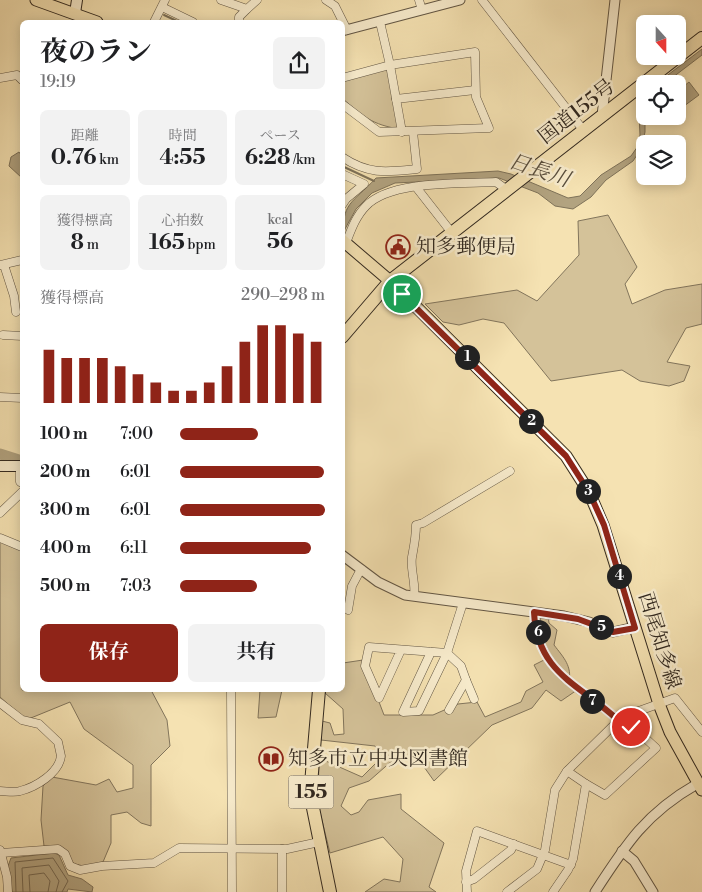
<!DOCTYPE html>
<html lang="ja">
<head>
<meta charset="utf-8">
<style>
  :root { --surface:#fff; --page:#f2f2f2; --text:#202124; --muted:#757577; --accent:#8f2418 }
  body { margin:0; font-family:"Libre Bodoni","Noto Serif JP",serif; background:var(--page); color:var(--text); height:100vh; display:flex; flex-direction:column; font-size:19px; white-space:nowrap }
  * { box-sizing:border-box; margin:0 }
  p { font-size:16px; color:var(--muted) }
  .icon { flex:none; width:28px; height:28px; fill:none; stroke:currentColor; stroke-width:2; stroke-linecap:round; stroke-linejoin:round }
  .map { position:relative; flex:1; overflow:hidden }
  .drawer { position:absolute; left:20px; top:20px; width:325px; height:672px; display:flex; flex-direction:column; background:var(--surface); border-radius:8px; box-shadow:0 2px 12px #0003 }
  .drawer>* { flex:none }
  .needle { width:32px; rotate:159deg }
  .fabs { position:absolute; left:636px; top:15px; display:grid; gap:10px }
  .fabs a { display:grid; place-items:center; width:50px; height:50px; border-radius:8px; background:var(--surface); box-shadow:0 2px 12px #0003; font-size:25px }
  .pin { position:absolute; display:grid; place-items:center; width:42px; height:42px; color:#fff; margin:-21px; border:2px solid #fff; border-radius:50%; box-shadow:0 1px 5px #0007 }
  .km { position:absolute; width:25px; height:25px; margin:-12px; border-radius:50%; background:#222; color:#fff; font-size:14px; line-height:25px; text-align:center }
  .round { display:grid; place-items:center; flex:none; width:52px; height:52px; border-radius:8px; background:var(--page) }
  .overview { display:flex; align-items:center; justify-content:space-between; height:85px; padding:0 20px }
  h1 { font-size:28px; font-weight:700; line-height:38px }
  .figures { display:grid; grid-template-columns:repeat(3,1fr); gap:8px; height:85px; padding:5px 20px }
  .figures div { display:grid; align-content:center; border-radius:8px; background:var(--page); text-align:center }
  .figures b { font-size:21px; font-weight:700 }
  .figures small { font-size:14px; font-weight:400 }
  .figures p { font-size:14px }
  .chart { height:140px; padding:10px 20px }
  .chart p { display:flex; justify-content:space-between }
  .chart svg { width:100%; height:90px; margin-top:5px; stroke:var(--accent); stroke-width:6 }
  .cta { display:flex; gap:10px; margin-top:auto; padding:10px 20px }
  .cta a { flex:1; height:58px; border-radius:8px; background:var(--accent); color:#fff; font-size:20px; font-weight:700; line-height:58px; text-align:center }
  .cta a+a { background:var(--page); color:var(--text) }
  ul { padding:0 20px; list-style:none; font-size:16px }
  li { display:grid; grid-template-columns:80px 60px 1fr; align-items:center; height:38px }
  li i { height:12px; border-radius:6px; background:var(--accent) }
  .map>svg:first-child { display:block }
  .green { fill:#d4c299; stroke:#82755c }
  .water { fill:#b2a380; stroke:#7e7259 }
  .lines { fill:none; stroke-linecap:round; stroke-linejoin:round }
  .shore { stroke:#726650; stroke-width:1 }
  .stream { stroke:#7e7259; stroke-width:2 }
  .river { stroke:#b2a380; stroke-width:11 }
  .minor-casing { stroke:#625644; stroke-width:9 }
  .tertiary-casing { stroke:#625644; stroke-width:11 }
  .secondary-casing { stroke:#31281f; stroke-width:12 }
  .primary-casing { stroke:#31281f; stroke-width:13 }
  .trunk-casing { stroke:#31281f; stroke-width:14 }
  .minor { stroke:#f8eccd; stroke-width:8 }
  .tertiary { stroke:#f8eccd; stroke-width:9 }
  .secondary { stroke:#f8eccd; stroke-width:10 }
  .primary { stroke:#f5e2b2; stroke-width:11 }
  .trunk { stroke:#f5e2b2; stroke-width:12 }
  .route-casing { stroke:#fff; stroke-width:10 }
  .route { stroke:#8f2418; stroke-width:6 }
  .labels { text-anchor:middle; dominant-baseline:central; stroke-width:5; stroke-linejoin:round; paint-order:stroke }
  .shield { fill:#f8eccd; stroke:#6d6353; stroke-width:1 }
  .shield-label { font-size:19px; font-weight:bold; fill:#31281f }
  .street-label { font-size:20px; fill:#31281f; stroke:#f8eccd }
  .poi-label { font-size:20px; fill:#31281f; stroke:#f8eccd; text-anchor:start }
  .water-label { font-size:21px; font-style:italic; fill:#584d3c; stroke:#f8eccd }
</style>
</head>
<body>
<div class="map">
<svg width="702" height="892" viewBox="0 0 702 892">
  <rect width="100%" height="100%" fill="#f5e2b2"/>
  <filter id="stains"><feTurbulence type="fractalNoise" baseFrequency=".004" numOctaves="4"/><feColorMatrix values="0 0 0 0 .2 0 0 0 0 .09 0 0 0 0 .02 0 0 0 .5 -.17"/></filter>
  <radialGradient id="worn" r=".72"><stop offset=".6" stop-color="#630" stop-opacity="0"/><stop offset="1" stop-color="#630" stop-opacity=".3"/></radialGradient>
  <g class="green">
    <path d="M389 68 400 129C372 125 363 116 343 99V80Z"/>
    <path d="M608 215 637 267 625 284 632 304 665 290 702 284V324L686 328 667 362 690 366 684 381 669 386 640 381 622 370 551 381 504 323 483 319 459 325 443 322 425 304 517 290 537 301 579 255 578 221Z"/>
    <path d="M0 540 22 550V690H151L167 720 170 746 151 765V826L141 823 127 812 111 815V843L103 862 84 866 74 864C63 848 65 845 44 846L41 820 43 786 52 777 96 785 109 779 117 792 133 788V765L84 729 70 702 26 720 0 697Z"/>
    <path d="M541 616H548L549 623 557 630 554 645C564 658 572 666 569 682L577 690 561 701 546 690 532 708 492 725 434 781 417 757 393 760 369 781 349 788 341 806 351 815 359 812 368 800 401 794V809L444 843 429 887 436 892H365L384 879 400 882 403 859 383 837 330 853 318 804 319 758 362 777 382 757 375 746 321 740 322 721 330 723 334 735 344 734 343 709 325 693V690H342L343 663 363 660 384 715H433L458 704 477 702 485 717 521 702 526 691 543 682 534 665 544 660 555 671 559 666 545 650 540 621Z"/>
    <path d="M260 690H282L276 717 258 718Z"/>
  </g>
  <g class="water">
    <path d="M702 49V55L664 84H656Z"/>
    <path d="M689 82 699 95 680 109 678 105V91Z"/>
    <path d="M645 95V132L641 149 633 161 606 180 591 197 573 209 555 206 538 193 499 178 395 183 372 193 356 209 345 229 343 240C342 201 351 205 376 178L498 171 511 174 568 198 580 196 601 175 631 156 638 146 640 135 639 114Z"/>
    <path d="M19 152 22 156V178L9 166 11 157Z"/>
    <path d="M54 853 59 855 68 875 82 879 93 887 92 892 68 889 67 892H12L8 866 11 858Z"/>
  </g>
  <g class="lines">
    <g class="shore">
      <path d="M16 892 15 862 53 858 68 881 62 892"/>
      <path d="M23 892 22 868 49 865 59 881 56 892"/>
      <path d="M30 892 29 875 44 873 50 881 48 892"/>
    </g>
    <g class="stream">
      <path d="M164 15 179 22"/>
      <path d="M342 166 374 181"/>
    </g>
    <path class="river" d="M0 454 22 461"/>
    <g class="minor-casing">
      <g id="minor">
        <path d="M221 0 247 9 257 0"/>
        <path d="M326 0 335 6 347 30"/>
        <path d="M419 0 422 10"/>
        <path d="M482 0 584 131"/>
        <path d="M162 7 193 22"/>
        <path d="M154 22 165 0"/>
        <path d="M239 22V17L247 9"/>
        <path d="M380 22 390 65 402 132"/>
        <path d="M0 78 17 75 22 80"/>
        <path d="M342 78 390 65 475 52 476 97 489 128 379 132 342 104"/>
        <path d="M396 99 475 90"/>
        <path d="M342 157C369 175 387 172 417 169L413 132"/>
        <path d="M342 174 364 184 346 199 342 205"/>
        <path d="M416 187 452 233"/>
        <path d="M346 243C351 230 356 216 366 206 391 180 461 184 496 182L507 190"/>
        <path d="M0 265 22 260"/>
        <path d="M4 265 14 296 16 312"/>
        <path d="M3 335 22 336"/>
        <path d="M0 397 22 398"/>
        <path d="M20 466V482L22 483"/>
        <path d="M0 513 22 492"/>
        <path d="M0 538 22 547"/>
        <path d="M414 596C416 583 410 569 412 557 414 546 416 537 416 525L423 523 510 471"/>
        <path d="M348 610 352 586 361 569"/>
        <path d="M534 612C538 674 579 685 619 721"/>
        <path d="M401 650 379 698 365 666 369 647 447 653 461 666 466 680 449 710"/>
        <path d="M431 652 403 712 419 711 447 653 463 603"/>
        <path d="M466 680 474 699"/>
        <path d="M231 690 232 892"/>
        <path d="M0 703 22 720 39 724 58 742 61 756C59 773 36 787 20 791 14 793 6 791 0 791"/>
        <path d="M567 771 586 784"/>
        <path d="M282 849V892"/>
        <path d="M0 850 7 877 8 892"/>
        <path d="M1 853 58 849 65 854 70 866 80 870 102 866 154 863 179 848 287 849 319 842"/>
        <path d="M466 882 474 879 511 850 514 844"/>
        <path d="M467 892 466 871 477 831 571 865"/>
        <path d="M507 892 537 869 545 850 555 790 567 771 622 717 675 698 702 732"/>
        <path d="M553 892 568 870 573 859 586 784 605 795 656 748 622 717"/>
      </g>
    </g>
    <g class="tertiary-casing">
      <g id="tertiary">
        <path d="M342 31 460 0"/>
        <path d="M602 116 615 0"/>
        <path d="M342 555 378 582 405 595 564 616 589 622 613 632 635 627"/>
        <path d="M622 851 634 861 653 892"/>
        <path d="M595 892C626 844 646 813 697 784"/>
      </g>
    </g>
    <g class="secondary-casing">
      <g id="secondary">
        <path d="M75 13 77 0"/>
        <path d="M0 466H22"/>
      </g>
    </g>
    <g class="primary-casing">
      <g id="primary">
        <path d="M36 0 97 22"/>
        <path d="M342 240 390 281 566 456 589 492 603 525 659 704 670 732 702 790"/>
      </g>
    </g>
    <g class="trunk-casing">
      <g id="trunk">
        <path d="M342 337 390 281 702 38"/>
        <path d="M319 690 311 784 312 803 330 892"/>
      </g>
    </g>
    <use href="#minor" class="minor"/>
    <use href="#tertiary" class="tertiary"/>
    <use href="#secondary" class="secondary"/>
    <use href="#primary" class="primary"/>
    <use href="#trunk" class="trunk"/>
  </g>
  <g class="lines">
    <g class="route-casing">
      <path id="route" d="M402 294 566 456 589 492 604 525 635 628 613 632 578 619 534 612C537 674 580 684 619 721L622 717 631 727"/>
    </g>
    <use href="#route" class="route"/>
  </g>
  <defs>
    <g id="civic-ring" transform="scale(1.25)"><circle r="9.5" fill="#f8eccd" stroke="#8f2418" stroke-width="1.5"/><path d="M-.6-6.5H3V-4.5H.6V-3L4-1V1h2V6H-6V1h2V-1L-.6-3ZM-1.2 2.5V6h2.4V2.5Z" fill="#8f2418"/></g>
    <g id="library-ring" transform="scale(1.25)"><circle r="9.5" fill="#f8eccd" stroke="#8f2418" stroke-width="1.5"/><path d="M-6-4Q-3-5.5-.7-3.5V5Q-3 3-6 4ZM6-4Q3-5.5 .7-3.5V5Q3 3 6 4Z" fill="#8f2418"/></g>
  </defs>
  <g fill-rule="evenodd">
    <use href="#civic-ring" x="398" y="247"/>
    <use href="#library-ring" x="271" y="759"/>
  </g>
  <g class="labels">
    <rect class="shield" x="288.5" y="775.5" width="45" height="33" rx="4"/>
    <g class="shield-label">
      <text x="311" y="792">155</text>
    </g>
    <g class="street-label">
      <text transform="translate(577 112) rotate(-38)">国道155号</text>
      <text transform="translate(659 641) rotate(73)">西尾知多線</text>
    </g>
    <g class="poi-label">
      <text x="416" y="247">知多郵便局</text>
      <text x="288" y="759">知多市立中央図書館</text>
    </g>
    <g class="water-label">
      <text transform="translate(539 171) rotate(19)">日長川</text>
    </g>
  </g>
  <rect width="100%" height="100%" filter="url(#stains)"/>
  <rect width="100%" height="100%" fill="url(#worn)"/>
</svg>
<div class="fabs">
<a><svg class="needle" viewBox="-14 -14 28 28"><path d="M0-13l5 13h-10z" fill="#e53935"/><path d="M0 13l5-13h-10z" fill="#757577"/></svg></a>
<a><svg class="icon" aria-label="locate" viewBox="0 0 24 24"><circle cx="12" cy="12" r="6"/><path d="M12 2v4M12 18v4M2 12h4M18 12h4"/></svg></a>
<a><svg class="icon" aria-label="layers" viewBox="0 0 24 24"><path d="M12 4l9 5-9 5-9-5zM3 14l9 5 9-5"/></svg></a>
</div>
<div class="pin" style="left:402px;top:294px;background:#1e9e55"><svg class="icon" aria-label="arrive" viewBox="0 0 24 24"><path d="M6 21V4h12l-3 4 3 4H6"/></svg></div>
<div class="pin" style="left:631px;top:727px;background:#d93025"><svg class="icon" aria-label="check" viewBox="0 0 24 24"><path d="M5 12l5 5 9-10"/></svg></div>
<b class="km" style="left:467px;top:357px">1</b>
<b class="km" style="left:531px;top:421px">2</b>
<b class="km" style="left:588px;top:491px">3</b>
<b class="km" style="left:619px;top:576px">4</b>
<b class="km" style="left:601px;top:627px">5</b>
<b class="km" style="left:538px;top:632px">6</b>
<b class="km" style="left:592px;top:701px">7</b>
<section class="drawer">
<div class="overview"><div><h1>夜のラン</h1><p>19:19</p></div><a class="round"><svg class="icon" aria-label="share" viewBox="0 0 24 24"><path d="M12 15V3M7 8l5-5 5 5M5 13v7h14v-7"/></svg></a></div>
<div class="figures">
<div><p>距離</p><b>0.76<small> km</small></b></div>
<div><p>時間</p><b>4:55</b></div>
<div><p>ペース</p><b>6:28<small> /km</small></b></div>
</div>
<div class="figures">
<div><p>獲得標高</p><b>8<small> m</small></b></div>
<div><p>心拍数</p><b>165<small> bpm</small></b></div>
<div><p>kcal</p><b>56</b></div>
</div>
<div class="chart"><p><span>獲得標高</span>290–298 m</p>
<svg viewBox="0 0 160 44" preserveAspectRatio="none"><path d="M5 44V18M15 44V22M25 44V22M35 44V22M45 44V26M55 44V30M65 44V34M75 44V38M85 44V38M95 44V34M105 44V26M115 44V14M125 44V6M135 44V6M145 44V10M155 44V14"/></svg>
</div>
<ul>
<li><b>100 m</b>7:00<i style="width:54%"></i></li>
<li><b>200 m</b>6:01<i style="width:99%"></i></li>
<li><b>300 m</b>6:01<i style="width:100%"></i></li>
<li><b>400 m</b>6:11<i style="width:90%"></i></li>
<li><b>500 m</b>7:03<i style="width:53%"></i></li>
</ul>
<div class="cta"><a>保存</a><a>共有</a></div>
</section>
</div>
</body>
</html>
